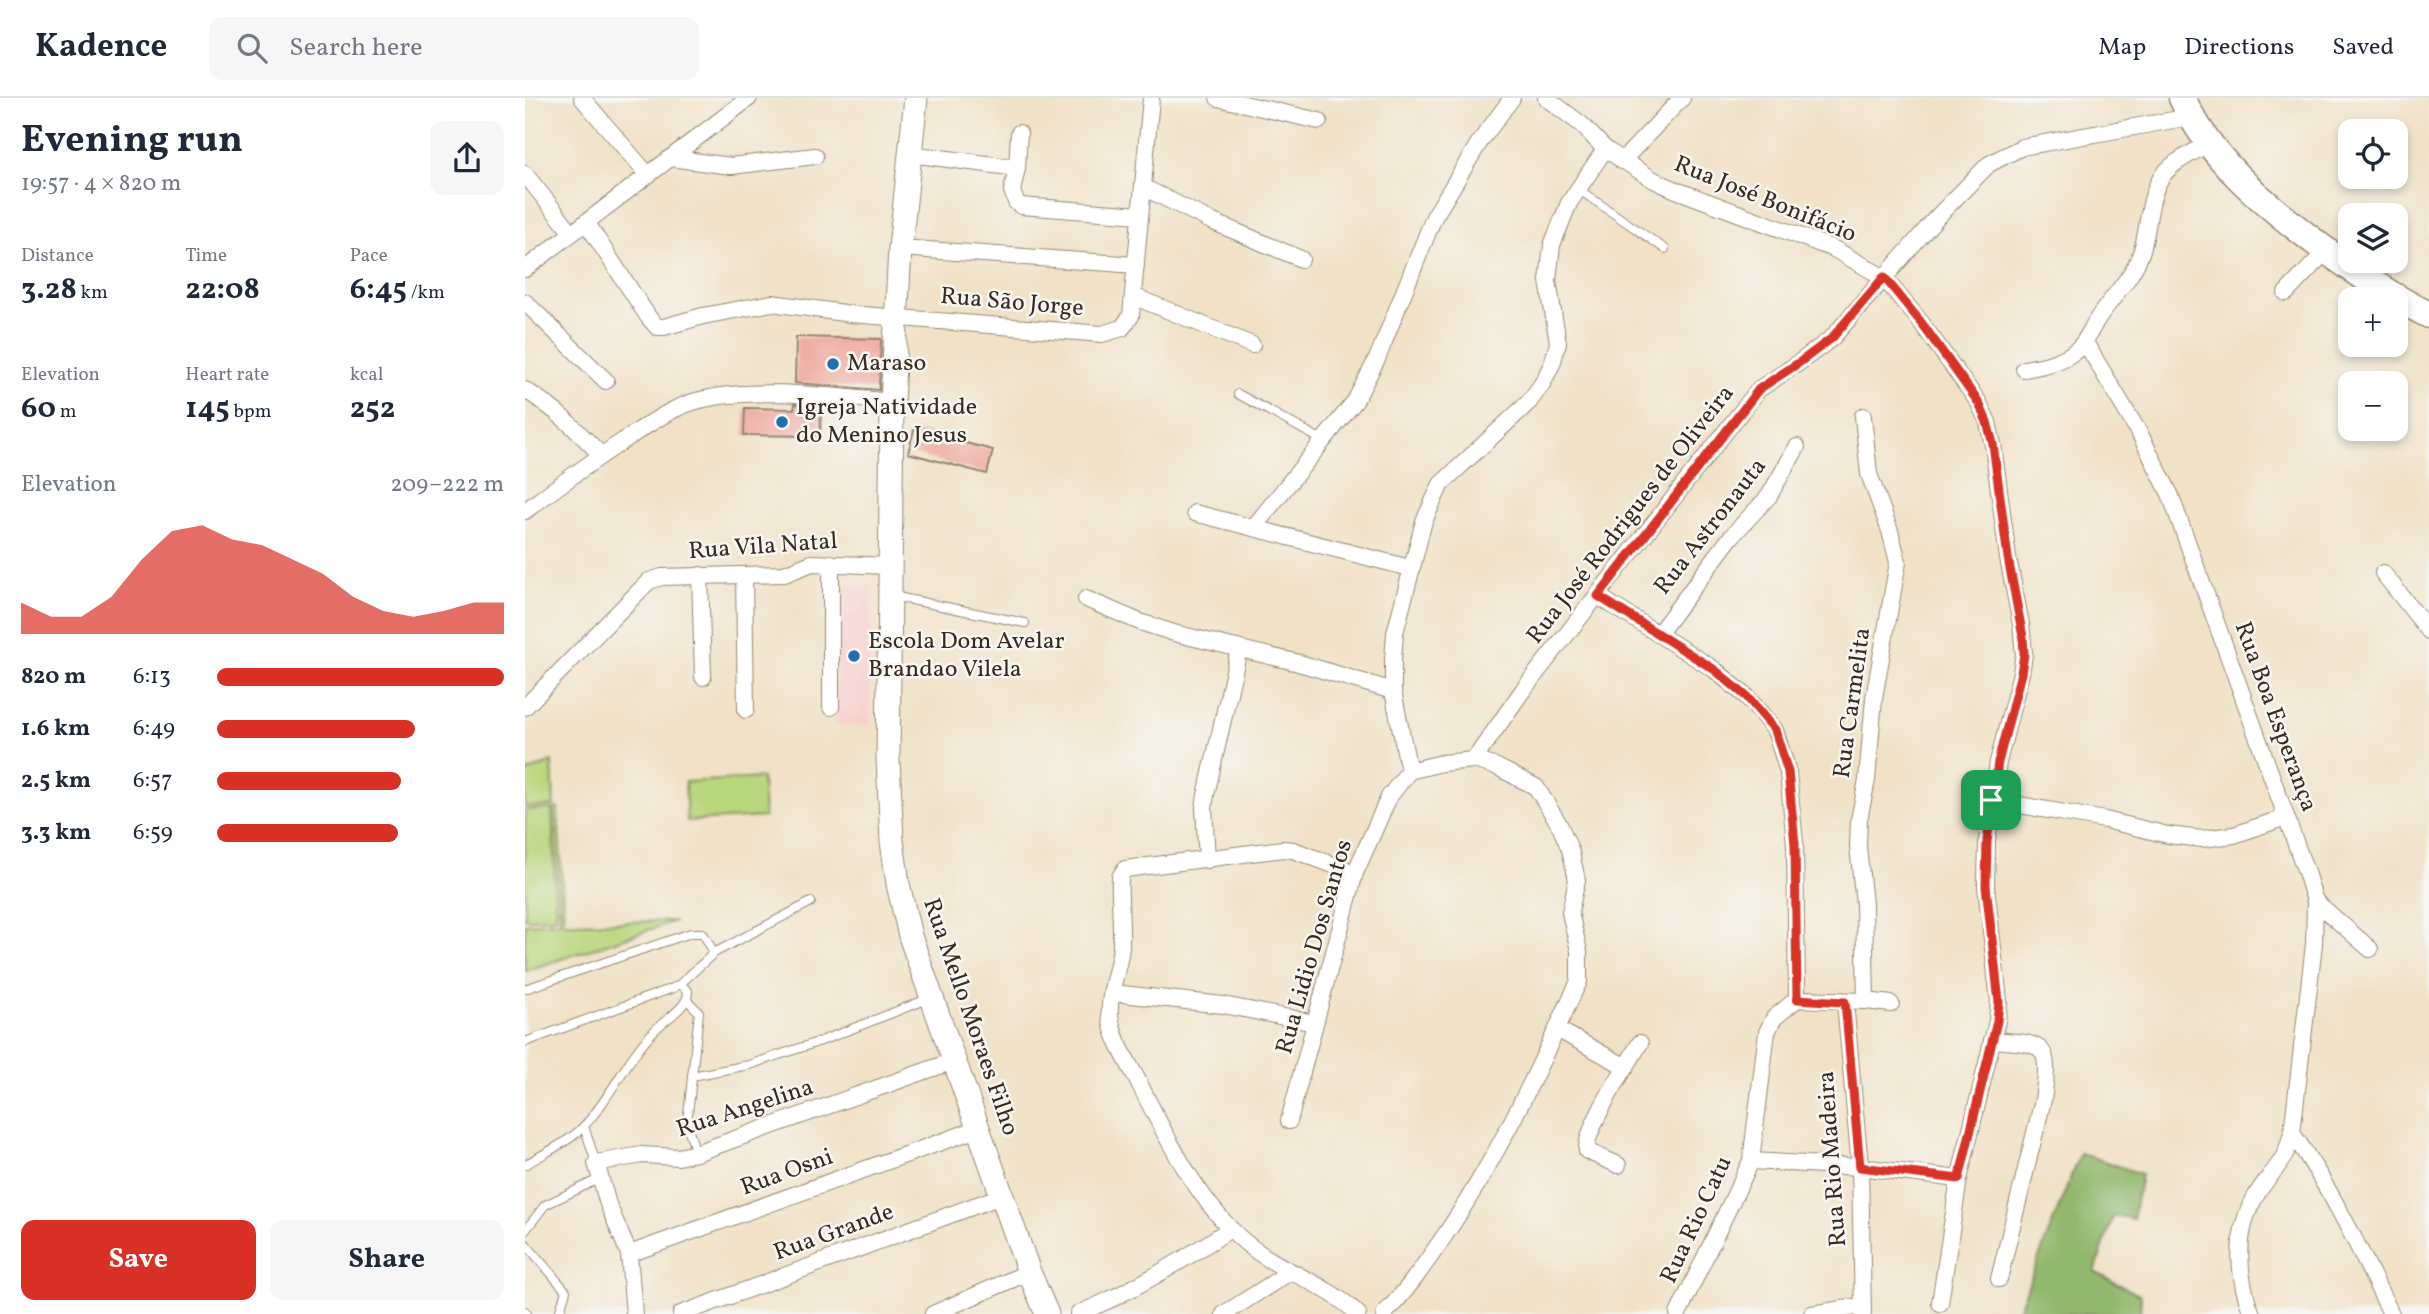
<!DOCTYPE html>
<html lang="en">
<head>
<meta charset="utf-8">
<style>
  :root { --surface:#fff; --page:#f6f6f7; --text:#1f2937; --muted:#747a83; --line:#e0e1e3; --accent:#d93025 }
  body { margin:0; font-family:Vollkorn,serif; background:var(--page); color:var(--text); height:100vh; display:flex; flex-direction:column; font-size:26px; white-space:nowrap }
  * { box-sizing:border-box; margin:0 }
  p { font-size:23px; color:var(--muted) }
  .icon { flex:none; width:38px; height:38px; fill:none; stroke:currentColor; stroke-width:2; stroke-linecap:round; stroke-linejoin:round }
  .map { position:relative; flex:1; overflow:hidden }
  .sheet { display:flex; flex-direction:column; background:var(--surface); width:525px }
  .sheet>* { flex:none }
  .tools { position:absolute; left:1813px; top:21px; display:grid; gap:14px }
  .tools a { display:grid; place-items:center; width:70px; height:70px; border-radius:14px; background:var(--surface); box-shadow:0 4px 10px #0003; font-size:35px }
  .pin { position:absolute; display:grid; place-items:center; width:60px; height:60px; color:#fff; margin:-30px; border-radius:14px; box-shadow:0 4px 10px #0006 }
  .round { display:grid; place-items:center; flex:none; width:74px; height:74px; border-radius:14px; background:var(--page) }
  .summary { display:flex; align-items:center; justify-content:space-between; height:119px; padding:0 21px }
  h1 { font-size:38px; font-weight:700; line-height:52px }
  .metrics { display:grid; grid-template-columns:repeat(3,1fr); gap:10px; height:119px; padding:7px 21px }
  .metrics div { display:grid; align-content:center }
  .metrics b { font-size:30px; font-weight:700 }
  .metrics small { font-size:19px; font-weight:400 }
  .metrics p { font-size:19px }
  .chart { height:196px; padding:14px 21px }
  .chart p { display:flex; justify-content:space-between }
  .chart svg { width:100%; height:126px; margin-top:7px; fill:var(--accent); opacity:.7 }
  .action { display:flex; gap:14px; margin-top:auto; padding:14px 21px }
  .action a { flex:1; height:80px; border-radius:14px; background:var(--accent); color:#fff; font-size:28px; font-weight:700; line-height:80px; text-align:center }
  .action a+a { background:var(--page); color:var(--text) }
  ul { padding:0 21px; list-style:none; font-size:23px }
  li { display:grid; grid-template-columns:112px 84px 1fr; align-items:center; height:52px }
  li i { height:18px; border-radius:9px; background:var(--accent) }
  header { display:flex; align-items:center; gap:42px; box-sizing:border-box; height:98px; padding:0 35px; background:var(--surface); border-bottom:2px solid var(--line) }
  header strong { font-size:33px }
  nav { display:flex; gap:38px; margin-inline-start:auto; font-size:24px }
  .search { width:490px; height:63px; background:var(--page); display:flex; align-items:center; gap:18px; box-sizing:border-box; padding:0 24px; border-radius:14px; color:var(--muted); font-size:26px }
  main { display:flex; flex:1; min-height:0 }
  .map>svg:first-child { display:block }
  .built { fill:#f7d0cd }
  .green { fill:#b9d77e; stroke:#7a804e; stroke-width:2 }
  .forest { fill:#92b86d; stroke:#667146; stroke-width:2 }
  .building { fill:#eea79c }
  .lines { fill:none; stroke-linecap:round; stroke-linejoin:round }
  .service-casing { stroke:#968672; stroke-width:10 }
  .minor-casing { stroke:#968672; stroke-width:18 }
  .secondary-casing { stroke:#968672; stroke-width:25 }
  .primary-casing { stroke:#968672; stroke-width:29 }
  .service { stroke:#fff; stroke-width:8 }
  .minor { stroke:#fff; stroke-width:16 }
  .secondary { stroke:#fff; stroke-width:23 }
  .primary { stroke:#fff; stroke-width:26 }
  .route-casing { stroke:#fff; stroke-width:14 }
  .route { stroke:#d93025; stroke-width:9 }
  .poi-dot { fill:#1f6fb2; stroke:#f6f6f2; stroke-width:2.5 }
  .labels { text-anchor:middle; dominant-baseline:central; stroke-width:5; stroke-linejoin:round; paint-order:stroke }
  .street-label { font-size:24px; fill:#3b2a1e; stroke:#f6f6f2 }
  .poi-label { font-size:24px; fill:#3b2a1e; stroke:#f6f6f2; text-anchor:start }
</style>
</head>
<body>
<header>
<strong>Kadence</strong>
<div class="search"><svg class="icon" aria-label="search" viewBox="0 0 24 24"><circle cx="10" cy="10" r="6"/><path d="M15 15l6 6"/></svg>Search here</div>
<nav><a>Map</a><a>Directions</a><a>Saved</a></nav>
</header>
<main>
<section class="sheet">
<div class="summary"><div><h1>Evening run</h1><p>19:57 · 4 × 820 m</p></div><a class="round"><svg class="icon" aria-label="share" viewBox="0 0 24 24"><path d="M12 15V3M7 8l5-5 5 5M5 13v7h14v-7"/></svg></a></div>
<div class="metrics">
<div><p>Distance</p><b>3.28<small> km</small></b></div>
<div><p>Time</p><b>22:08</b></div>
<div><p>Pace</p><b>6:45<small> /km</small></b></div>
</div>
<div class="metrics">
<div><p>Elevation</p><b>60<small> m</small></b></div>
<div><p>Heart rate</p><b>145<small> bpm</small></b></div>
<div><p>kcal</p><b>252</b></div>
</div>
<div class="chart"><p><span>Elevation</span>209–222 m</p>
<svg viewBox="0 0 160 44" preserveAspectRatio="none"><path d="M0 44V33L10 38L20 38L30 31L40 18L50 8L60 6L70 11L80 13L90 18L100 23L110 31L120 36L130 38L140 36L150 33L160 33V44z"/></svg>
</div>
<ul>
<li><b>820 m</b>6:13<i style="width:100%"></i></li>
<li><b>1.6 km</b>6:49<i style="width:69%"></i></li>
<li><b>2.5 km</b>6:57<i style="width:64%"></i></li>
<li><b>3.3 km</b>6:59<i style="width:63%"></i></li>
</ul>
<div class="action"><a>Save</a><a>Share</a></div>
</section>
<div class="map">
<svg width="1904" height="1216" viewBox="0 0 1904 1216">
  <rect width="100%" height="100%" fill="#f6f6f2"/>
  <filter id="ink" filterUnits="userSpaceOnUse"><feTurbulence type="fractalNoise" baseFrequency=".0143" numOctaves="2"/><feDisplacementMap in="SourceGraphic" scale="14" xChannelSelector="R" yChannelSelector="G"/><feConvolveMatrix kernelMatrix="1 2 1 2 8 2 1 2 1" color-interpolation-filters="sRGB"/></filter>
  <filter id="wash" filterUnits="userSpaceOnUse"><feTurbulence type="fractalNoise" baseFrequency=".00686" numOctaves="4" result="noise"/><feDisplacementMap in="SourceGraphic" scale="28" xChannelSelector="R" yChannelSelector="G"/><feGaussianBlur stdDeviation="1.57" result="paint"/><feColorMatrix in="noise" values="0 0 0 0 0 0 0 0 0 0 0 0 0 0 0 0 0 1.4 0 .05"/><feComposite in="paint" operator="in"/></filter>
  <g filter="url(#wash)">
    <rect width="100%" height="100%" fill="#f1e2c7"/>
    <path class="built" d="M312 488H346L345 628H311Z"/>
    <g class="green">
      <path d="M27 664 29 708 0 709V675Z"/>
      <path d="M237 680 239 719 162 723 160 684Z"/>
      <path d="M33 710 39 825 150 823 0 873V826L35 824 29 711Z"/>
      <path d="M27 711 31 820 0 821V712Z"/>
    </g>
    <path class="forest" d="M1555 1055 1616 1076 1608 1121 1588 1118 1570 1174 1616 1198 1615 1216H1492Z"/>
    <g id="blocks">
      <g class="building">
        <path d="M271 239 356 241 354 292 270 285Z"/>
        <path d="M270 306 296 308 295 338 219 337 220 310 269 311Z"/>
        <path d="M389 332 468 352 462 376 383 355Z"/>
      </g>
    </g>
  </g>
  <g filter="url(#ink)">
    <use href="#blocks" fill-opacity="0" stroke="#968672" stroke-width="2"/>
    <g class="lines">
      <g class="service-casing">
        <g id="service">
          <path d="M1053 91 1140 151"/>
          <path d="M713 296 799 343"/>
          <path d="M367 498 500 525"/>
          <path d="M0 891 166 835H178L189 855 286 804"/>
          <path d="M162 902 174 914 162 1026 171 1055"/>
          <path d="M0 944 148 890 155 886"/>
          <path d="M167 978 224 967 296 943 395 904"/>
          <path d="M59 1028 71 1065"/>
          <path d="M0 1067C19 1055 43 1045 59 1028 86 1000 101 961 129 933 139 922 164 909 163 893L155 886 189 855"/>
          <path d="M0 1133 20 1107 76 1080"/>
          <path d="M0 1145 41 1193 34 1216"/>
          <path d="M0 1213 2 1216"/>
        </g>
      </g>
      <g class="minor-casing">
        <g id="minor">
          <path d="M57 0 123 77"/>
          <path d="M693 0 794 23"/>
          <path d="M1021 0 1056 26 1080 51 1129 82 1151 92 1309 151 1358 179 1395 223 1454 305 1463 324 1468 347 1483 460 1496 526 1499 556 1496 575 1473 664 1462 743 1461 788 1474 904 1472 923 1434 1081 1415 1205"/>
          <path d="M494 35 492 70 487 93 491 104 496 108 615 117"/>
          <path d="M385 56 492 70"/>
          <path d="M145 60 206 68 290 58"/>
          <path d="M1097 63 1157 0"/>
          <path d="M0 76 47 135"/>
          <path d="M618 89 686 123 776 161"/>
          <path d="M61 124 124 220 132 229H139L178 218 247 205 326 216 577 236 597 230 606 218 626 0"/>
          <path d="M375 150 611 167"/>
          <path d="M0 171 224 0"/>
          <path d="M1761 195 1801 153"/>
          <path d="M608 198 727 247"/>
          <path d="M0 204 81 283"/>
          <path d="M1560 244 1616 338 1645 396 1781 774 1790 803 1789 846 1767 1035C1765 1042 1763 1050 1760 1056 1753 1071 1740 1082 1732 1096 1709 1132 1712 1178 1727 1216"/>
          <path d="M1499 271C1516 268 1534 265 1549 254 1561 246 1565 232 1573 220 1588 198 1609 178 1617 152 1624 129 1623 101 1636 80 1646 64 1668 55 1684 45"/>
          <path d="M0 292C30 310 52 332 76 357"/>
          <path d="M1338 318 1344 376 1365 433 1373 464 1349 600 1342 682 1334 722 1333 748 1339 806 1341 903"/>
          <path d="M0 413C34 387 69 362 104 339 126 325 149 308 175 302 230 288 309 299 367 304"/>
          <path d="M670 415 885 470"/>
          <path d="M728 430 830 303 852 261 909 119 954 45 987 0"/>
          <path d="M1858 475 1904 533"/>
          <path d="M175 477 178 579"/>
          <path d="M219 478 221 612"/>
          <path d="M1073 498 1190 572 1222 599 1250 632 1263 674 1270 746 1272 901"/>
          <path d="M561 501 615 524 649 535 774 565 868 593"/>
          <path d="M1134 535 1206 439 1244 398 1272 349"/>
          <path d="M0 609 124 483 137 479 259 476 287 465 365 468"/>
          <path d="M306 609V465"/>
          <path d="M949 662 998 592 1234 291 1275 264 1307 240 1412 119 1464 66 1497 49 1665 19"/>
          <path d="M1466 702 1580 722 1643 737 1677 741 1709 737 1761 719"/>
          <path d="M682 762 679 710 681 697 714 551"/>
          <path d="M830 775 768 752 758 751 600 771 595 779C594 802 597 826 596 849 594 871 583 895 585 917 587 939 602 962 612 981 640 1037 673 1105 721 1145 756 1174 801 1185 833 1216"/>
          <path d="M1790 803 1845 851"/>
          <path d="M588 895 698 907 790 925"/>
          <path d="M1320 904 1335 1069 1338 1216"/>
          <path d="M1032 931 1101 969"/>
          <path d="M1467 942C1521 946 1526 944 1518 1002L1474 1181"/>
          <path d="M764 1023 830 775 864 699 884 673 868 593V562L870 535 899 423 916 386 1004 304 1017 286 1027 266 1033 245 1023 183 1027 147 1044 105 1080 51"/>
          <path d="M1767 1035C1807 1092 1836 1154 1866 1216"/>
          <path d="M1226 1063 1335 1069 1434 1081"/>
          <path d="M1093 1067 1062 1053C1059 1031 1102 968 1115 945"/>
          <path d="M104 1156 455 1030"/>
          <path d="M109 1216 104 1156 83 1106 71 1065 117 1057 153 1059 171 1055 431 962"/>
          <path d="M156 1216 479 1097"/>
          <path d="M408 1216 504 1174"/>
          <path d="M553 1216C608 1193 656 1164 705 1131"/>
          <path d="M699 1216 765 1174"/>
          <path d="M859 1216C882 1193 900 1166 918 1140 970 1064 1009 981 1047 898L1054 883V853L1045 814 1052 782 1045 751 1034 726 1011 689 972 669 949 662 917 665 884 673"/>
          <path d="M1153 1216 1226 1063 1242 934 1249 920 1272 901 1341 903 1366 906"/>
          <path d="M1287 1216 1336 1208"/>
        </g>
      </g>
      <g class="secondary-casing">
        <path id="secondary" d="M391 0 375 150 367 304 363 662 367 743 373 786 385 838 504 1174 522 1216"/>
      </g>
      <g class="primary-casing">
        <path id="primary" d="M1657 0C1686 62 1737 104 1791 145 1827 172 1863 197 1904 217"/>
      </g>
      <use href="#service" class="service"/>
      <use href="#minor" class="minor"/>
      <use href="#secondary" class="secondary"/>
      <use href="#primary" class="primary"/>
    </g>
  </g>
  <g class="lines" filter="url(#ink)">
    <g class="route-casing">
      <path id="route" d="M1359 179 1395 223 1454 305 1462 324 1468 346 1483 460 1498 539 1499 556 1496 575 1473 664 1462 743 1461 788 1474 904 1472 923 1434 1081 1335 1069 1320 904 1272 901 1270 746 1263 674 1250 632 1222 599 1190 572 1073 498 1234 291 1275 264 1307 240Z"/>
    </g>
    <use href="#route" class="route"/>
  </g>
  <g class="poi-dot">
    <circle cx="308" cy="266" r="7"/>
    <circle cx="257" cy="324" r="7"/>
    <circle cx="329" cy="558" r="7"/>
  </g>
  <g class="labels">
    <g class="street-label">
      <text transform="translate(1240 102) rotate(22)">Rua José Bonifácio</text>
      <text transform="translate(487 205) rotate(5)">Rua São Jorge</text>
      <text transform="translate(1106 417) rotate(-52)">Rua José Rodrigues de Oliveira</text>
      <text transform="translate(1186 429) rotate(-52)">Rua Astronauta</text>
      <text transform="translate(238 449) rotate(-4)">Rua Vila Natal</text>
      <text transform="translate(1328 605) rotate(-82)">Rua Carmelita</text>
      <text transform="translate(1750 619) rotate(70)">Rua Boa Esperança</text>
      <text transform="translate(790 849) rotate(-74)">Rua Lidio Dos Santos</text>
      <text transform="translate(445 919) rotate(71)">Rua Mello Moraes Filho</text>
      <text transform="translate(220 1011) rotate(-18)">Rua Angelina</text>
      <text transform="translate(1308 1061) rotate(-94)">Rua Rio Madeira</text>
      <text transform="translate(262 1075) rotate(-20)">Rua Osni</text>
      <text transform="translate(1172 1122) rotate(-65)">Rua Rio Catu</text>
      <text transform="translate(309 1135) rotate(-20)">Rua Grande</text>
    </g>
    <g class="poi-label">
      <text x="322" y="266">Maraso</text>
      <text x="271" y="310">Igreja Natividade<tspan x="271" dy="28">do Menino Jesus</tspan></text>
      <text x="343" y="544">Escola Dom Avelar<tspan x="343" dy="28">Brandao Vilela</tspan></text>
    </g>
  </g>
</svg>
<div class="tools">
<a><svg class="icon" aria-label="locate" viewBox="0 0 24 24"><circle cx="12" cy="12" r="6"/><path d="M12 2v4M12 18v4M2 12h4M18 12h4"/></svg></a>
<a><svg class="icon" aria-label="layers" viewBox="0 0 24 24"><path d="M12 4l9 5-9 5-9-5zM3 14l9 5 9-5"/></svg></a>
<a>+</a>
<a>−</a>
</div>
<div class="pin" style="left:1466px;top:702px;background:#1e9e55"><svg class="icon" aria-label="arrive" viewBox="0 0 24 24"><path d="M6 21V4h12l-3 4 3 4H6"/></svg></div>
</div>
</main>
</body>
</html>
